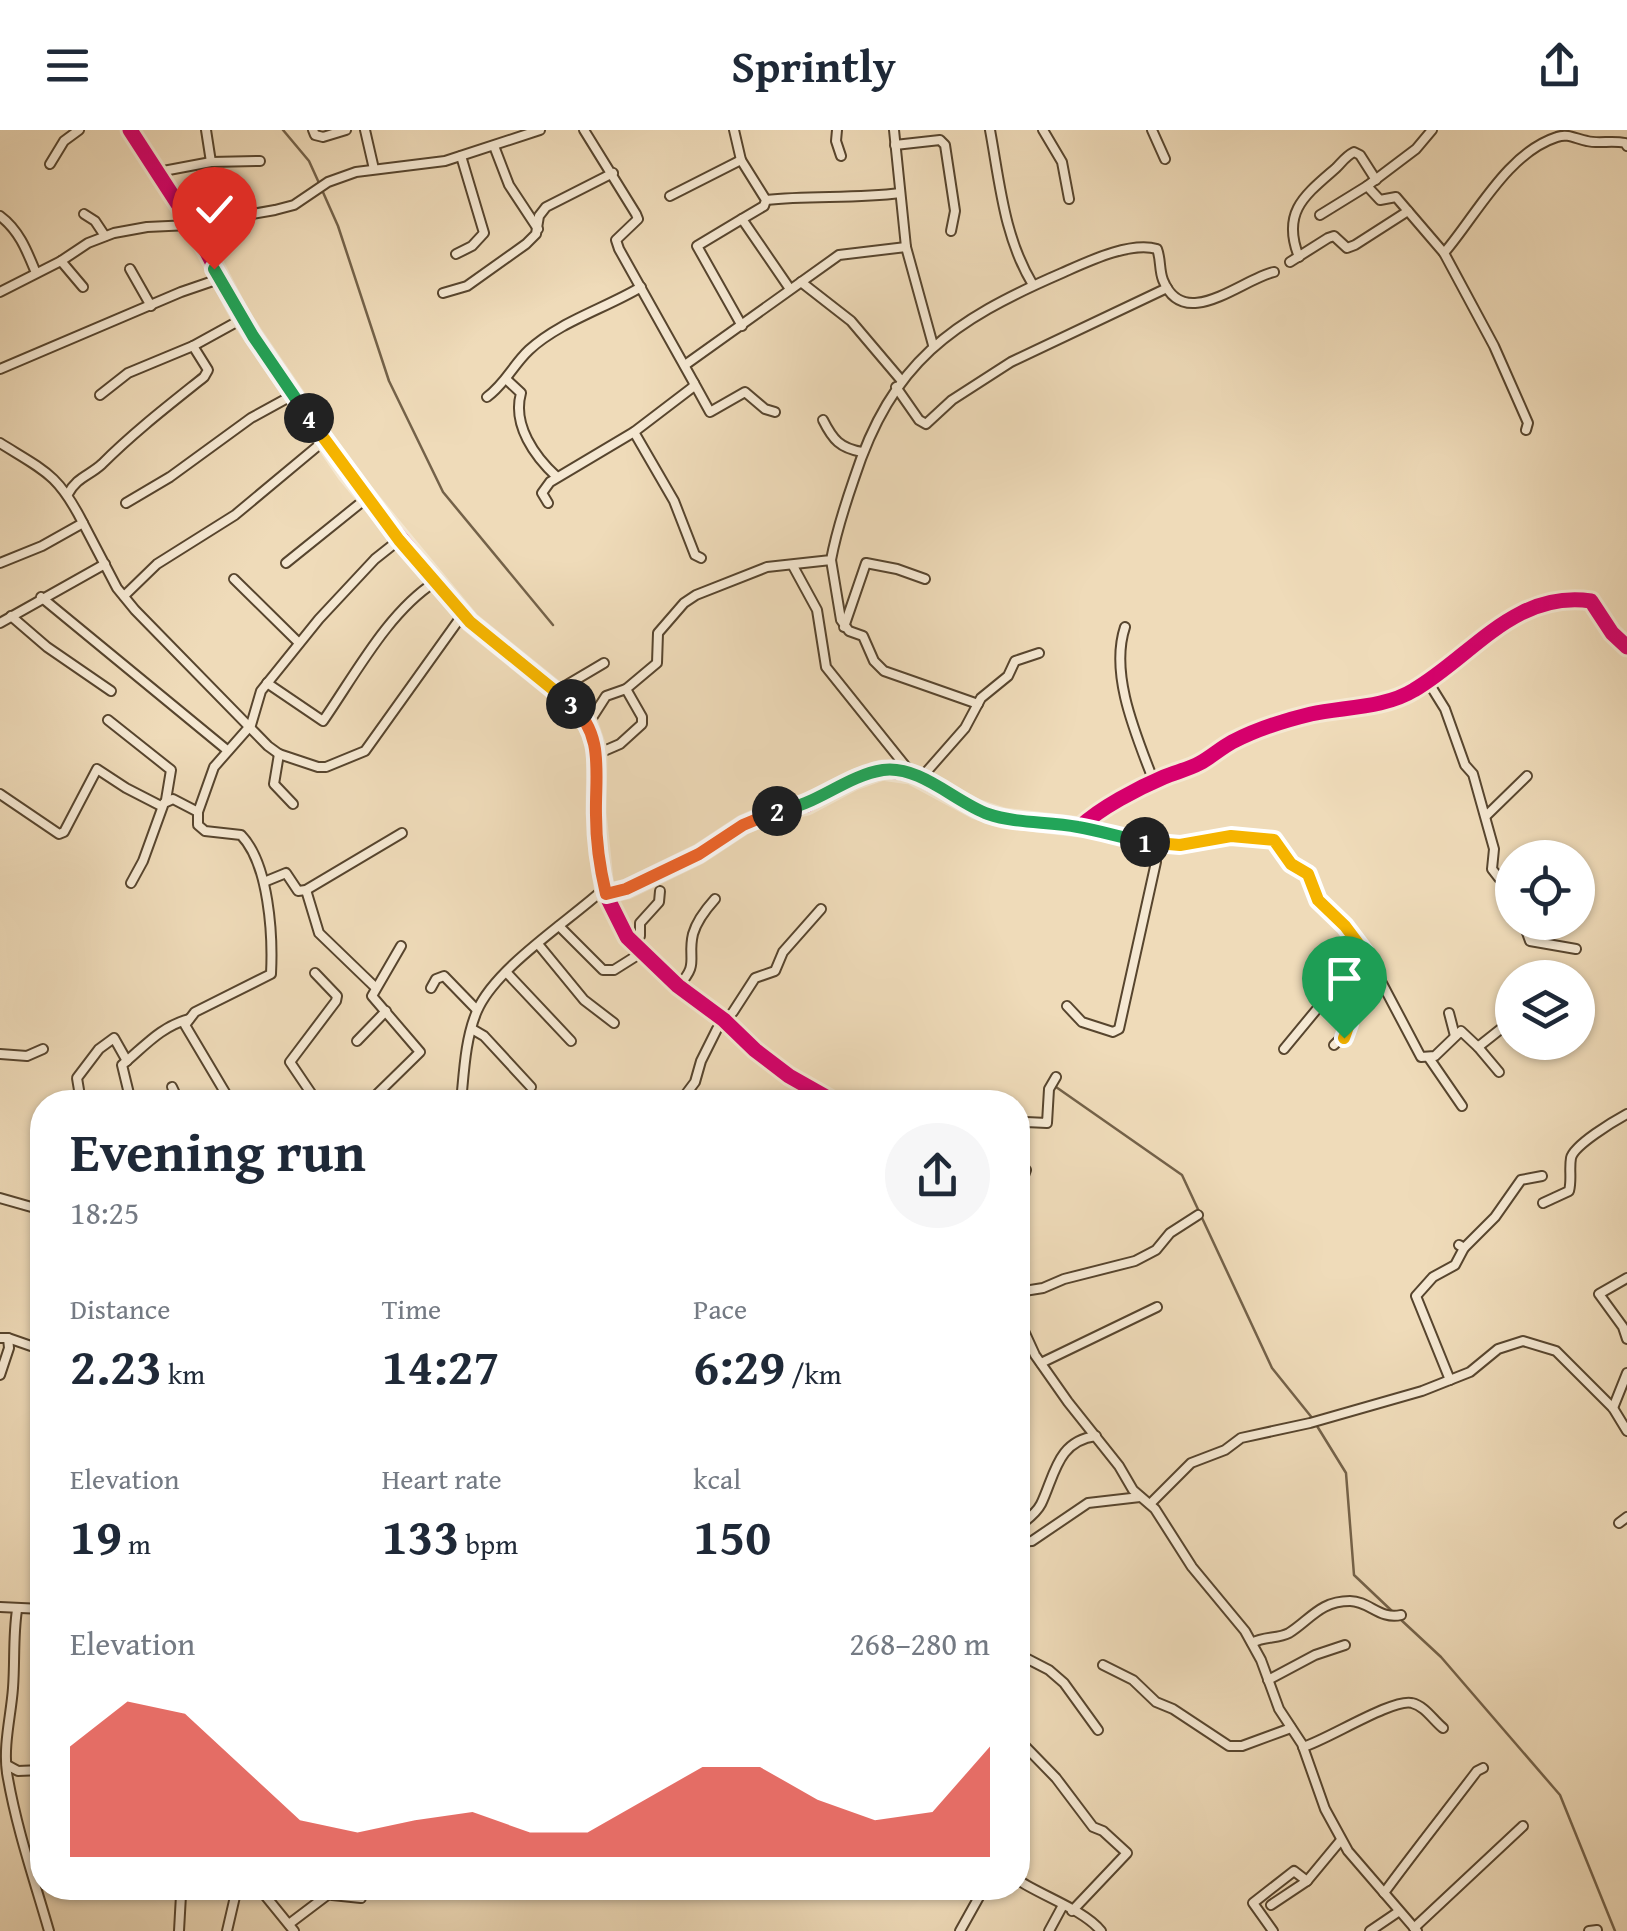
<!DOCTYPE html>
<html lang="en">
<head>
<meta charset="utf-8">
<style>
  :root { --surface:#fff; --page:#f6f6f7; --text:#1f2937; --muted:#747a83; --accent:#d93025 }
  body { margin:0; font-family:"Gentium Book Plus",serif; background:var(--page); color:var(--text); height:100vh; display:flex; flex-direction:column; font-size:38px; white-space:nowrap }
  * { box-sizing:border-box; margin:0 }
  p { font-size:32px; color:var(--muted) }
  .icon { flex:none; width:55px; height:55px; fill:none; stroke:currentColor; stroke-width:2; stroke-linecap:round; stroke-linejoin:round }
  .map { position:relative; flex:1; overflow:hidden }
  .details { position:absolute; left:30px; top:960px; width:1000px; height:810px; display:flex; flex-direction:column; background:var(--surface); border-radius:40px; box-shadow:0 2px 8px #0004 }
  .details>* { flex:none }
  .tools { position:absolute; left:1495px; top:710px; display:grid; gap:20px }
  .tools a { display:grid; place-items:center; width:100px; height:100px; border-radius:50%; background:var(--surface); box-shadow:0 2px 8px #0004; font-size:50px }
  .pin { position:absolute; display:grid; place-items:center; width:85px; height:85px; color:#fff; margin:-102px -42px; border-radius:50% 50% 50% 0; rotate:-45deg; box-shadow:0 0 10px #0007 }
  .pin .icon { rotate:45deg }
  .km { position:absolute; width:50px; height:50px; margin:-25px; border-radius:50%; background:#222; color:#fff; font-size:28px; line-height:50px; text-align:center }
  .round { display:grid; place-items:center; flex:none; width:105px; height:105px; border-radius:52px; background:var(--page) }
  .summary { display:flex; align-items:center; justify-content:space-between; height:170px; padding:0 40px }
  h1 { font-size:55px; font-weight:700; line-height:75px }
  .metrics { display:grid; grid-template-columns:repeat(3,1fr); gap:15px; height:170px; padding:10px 40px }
  .metrics div { display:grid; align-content:center }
  .metrics b { font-size:50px; font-weight:700 }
  .metrics small { font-size:28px; font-weight:400 }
  .metrics p { font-size:28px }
  .chart { height:280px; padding:20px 40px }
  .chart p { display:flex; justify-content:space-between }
  .chart svg { width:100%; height:180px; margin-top:10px; fill:var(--accent); opacity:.7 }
  header { display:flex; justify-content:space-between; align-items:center; height:130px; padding:0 40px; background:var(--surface); font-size:45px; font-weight:700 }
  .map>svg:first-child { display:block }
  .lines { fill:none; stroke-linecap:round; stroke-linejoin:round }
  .stream { stroke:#746249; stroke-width:2.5 }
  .minor-casing { stroke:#57452e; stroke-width:12 }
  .minor { stroke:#f5e8d2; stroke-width:8 }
  .cycleway-casing { stroke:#f5e8d2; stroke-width:21 }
  .cycleway { stroke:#d6006c; stroke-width:15 }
  .split-1-casing { stroke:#fff; stroke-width:20 }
  .split-2-casing { stroke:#fff; stroke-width:20 }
  .split-3-casing { stroke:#fff; stroke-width:20 }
  .split-4-casing { stroke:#fff; stroke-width:20 }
  .split-5-casing { stroke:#fff; stroke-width:20 }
  .split-1 { stroke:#f5b400; stroke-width:12 }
  .split-2 { stroke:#22a559; stroke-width:12 }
  .split-3 { stroke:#f0652b; stroke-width:12 }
  .split-4 { stroke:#f5b400; stroke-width:12 }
  .split-5 { stroke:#22a559; stroke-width:12 }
</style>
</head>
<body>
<header><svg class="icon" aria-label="menu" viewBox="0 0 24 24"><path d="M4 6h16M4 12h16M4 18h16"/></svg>Sprintly<svg class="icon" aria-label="share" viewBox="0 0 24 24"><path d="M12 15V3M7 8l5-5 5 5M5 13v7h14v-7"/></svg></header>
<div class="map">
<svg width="1627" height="1801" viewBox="0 0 1627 1801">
  <rect width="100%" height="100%" fill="#efdbb9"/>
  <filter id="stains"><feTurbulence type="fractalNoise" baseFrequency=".002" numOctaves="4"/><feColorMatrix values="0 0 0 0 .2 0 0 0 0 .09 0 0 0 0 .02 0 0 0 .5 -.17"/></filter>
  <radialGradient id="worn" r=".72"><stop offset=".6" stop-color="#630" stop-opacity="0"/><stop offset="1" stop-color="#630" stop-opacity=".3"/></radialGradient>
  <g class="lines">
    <g class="stream">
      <path d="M283 0 309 31 319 53"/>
      <path d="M322 60 338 96 389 251 443 362 553 495"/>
      <path d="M1056 957 1182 1045 1272 1238 1313 1289"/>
      <path d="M1317 1296 1346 1343 1354 1445 1393 1482"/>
      <path d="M1399 1488 1441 1527 1560 1665 1615 1801"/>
    </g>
    <g class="minor-casing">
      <g id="minor">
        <path d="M130 0 198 105 242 189 347 343 470 492 574 576 588 594 597 620 596 683 603 749 605 763 627 807 678 856 724 890 755 920 789 946 835 972"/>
        <path d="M206 0 211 32"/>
        <path d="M313 0 315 5 323 7 346 0"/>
        <path d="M365 0 374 39"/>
        <path d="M734 0 741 30 766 70 764 76 742 89 790 159"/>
        <path d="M837 0 836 11 841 26"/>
        <path d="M894 0 906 117 933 215"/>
        <path d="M990 0C1000 54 1004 107 1033 155"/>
        <path d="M1043 0 1062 32 1069 69"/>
        <path d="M1152 0 1165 29"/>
        <path d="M1432 0 1416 19 1367 56 1380 70 1396 67 1444 123"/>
        <path d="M895 15 940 10 945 15 955 81 951 101"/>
        <path d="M494 16 509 55 538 99"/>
        <path d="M50 34 64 11 79 0"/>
        <path d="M158 42 211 32 260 31"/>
        <path d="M670 66 741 30"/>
        <path d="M766 70C811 65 855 69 900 63"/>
        <path d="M84 84 95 91 105 106"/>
        <path d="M1320 85 1367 56"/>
        <path d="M0 86C19 100 27 121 36 143"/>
        <path d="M742 89 697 116 742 196"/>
        <path d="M456 124 472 116 484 103 461 26"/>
        <path d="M1299 127C1281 82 1305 65 1336 38 1342 32 1346 26 1354 22L1360 25 1376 50"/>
        <path d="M61 131 83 157"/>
        <path d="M1290 132 1328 108 1334 106 1347 118 1355 115 1408 81"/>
        <path d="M130 139 151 176"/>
        <path d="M801 152 851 191 901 250"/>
        <path d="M0 162 61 131 88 113 114 103 147 97 190 95 275 80 294 75 328 52 356 42 445 31 540 0"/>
        <path d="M443 163 467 156 526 114 536 104 539 86 546 77 613 43"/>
        <path d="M685 235 839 125 906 117"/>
        <path d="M0 239 181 162 219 149"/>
        <path d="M507 250 521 263C512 295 535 327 557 347"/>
        <path d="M694 253 710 282 745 262 765 279 775 282"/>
        <path d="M896 257 919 290 926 294 952 270 1011 232 1167 158"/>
        <path d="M100 265 128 243 193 216 242 189"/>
        <path d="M487 267C505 254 513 235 529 220 559 192 606 178 641 157"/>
        <path d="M823 290C833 310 840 318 862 322"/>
        <path d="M1526 300 1528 293 1494 216 1444 123C1476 86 1507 23 1557 7 1568 3 1576 9 1587 11 1599 14 1612 10 1625 13L1627 16"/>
        <path d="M634 302 674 371 695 425 701 428"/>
        <path d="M0 313C45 341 58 344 83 393L42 416 0 433"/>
        <path d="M68 364C77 347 89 346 102 334 134 302 169 275 204 247L208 240 193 216"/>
        <path d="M126 373 170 347 251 288 293 265"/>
        <path d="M548 373 542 363 550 352 634 302 693 257 694 253 619 119 616 110 638 89 636 84 584 0"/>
        <path d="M83 393 117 458 135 480 268 616 279 624 318 637H326L365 621 463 484"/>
        <path d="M831 430 841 490 849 501 863 506 874 531 884 541 978 574"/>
        <path d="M286 433 368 367"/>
        <path d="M793 436 817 480 826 537 911 643"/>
        <path d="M234 449 298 512"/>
        <path d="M124 466 157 434 235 385 325 310"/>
        <path d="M41 467 227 620"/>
        <path d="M11 486 47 517 111 561"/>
        <path d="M0 493 105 434"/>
        <path d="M844 497 866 433 897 439 925 449"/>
        <path d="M1125 497C1109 545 1137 607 1154 652"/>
        <path d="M1427 550 1445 579 1465 635 1473 644 1494 719 1492 739 1499 748 1512 755"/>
        <path d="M267 553 323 591C355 545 388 482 435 452"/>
        <path d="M555 562 604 533"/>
        <path d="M108 590 171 640 166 670"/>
        <path d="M588 594 606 566 626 559 657 533 658 503 684 473 696 465 767 437 831 430C836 403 845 375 854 349 892 232 951 191 1062 143 1087 132 1130 111 1157 119 1161 129 1159 140 1163 150 1184 203 1242 149 1274 142"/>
        <path d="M279 624 274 654 293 674"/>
        <path d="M597 624 620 614 642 594V587L626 559"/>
        <path d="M921 648 965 598 981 568 1008 546 1015 531 1039 523"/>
        <path d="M0 664 59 704 64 702 97 639 126 658 161 676"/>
        <path d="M198 682V695L205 701 241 705C269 734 273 805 271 844L195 882 185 895 226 964 229 970 226 972"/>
        <path d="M1487 685 1527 646"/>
        <path d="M1080 697C1112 706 1147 717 1180 715 1213 713 1240 702 1274 709L1291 733 1309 744 1318 770 1345 796 1366 823 1421 927 1435 926 1461 901 1478 917 1502 898"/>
        <path d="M264 752 286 743 298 761 306 760 402 703"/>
        <path d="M131 753 143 731 164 673 173 669 198 682 214 637 251 595 261 561 319 489 375 429 399 410"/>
        <path d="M306 760 319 803 376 858"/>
        <path d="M606 764 627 759 699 724 743 695 765 685 807 675 854 650 882 640 911 644 976 679 1003 688 1080 697C1100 678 1138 658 1164 647 1176 642 1189 639 1200 633 1211 627 1221 618 1232 612 1255 600 1286 590 1311 584 1344 577 1385 578 1414 560 1472 526 1515 460 1591 471L1612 503 1627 517"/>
        <path d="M1523 792 1530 811 1576 819"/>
        <path d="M559 796 603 840H614L641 823"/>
        <path d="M538 814 584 870 614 893"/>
        <path d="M633 814 640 806V793L659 772 660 761"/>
        <path d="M315 843 337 866 336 871 290 932 317 972"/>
        <path d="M507 843 571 911"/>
        <path d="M678 856C700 834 687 829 693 804 697 790 706 779 715 769"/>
        <path d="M431 858 436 849 444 846 477 880"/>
        <path d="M1067 876 1082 892 1113 902 1119 899 1156 732 1154 714"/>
        <path d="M1449 883 1455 906"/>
        <path d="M472 899 484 906 531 957"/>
        <path d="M357 911 386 881"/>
        <path d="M1334 915 1349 900 1347 887 1337 868 1342 861"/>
        <path d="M1478 917 1499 942"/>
        <path d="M1284 919 1322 873 1373 842"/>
        <path d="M0 924 27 926 43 919"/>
        <path d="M1429 928 1462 976"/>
        <path d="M172 957 179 972"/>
        <path d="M81 972 77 948 99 919 114 908 127 931"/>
        <path d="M131 972 122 935C145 916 160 897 189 889"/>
        <path d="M369 972 420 922 372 866 401 816"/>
        <path d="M461 972C464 943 465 909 477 881 495 838 569 791 605 758"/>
        <path d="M680 972 695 952 701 931 717 899 733 882 755 848 775 841 783 822 821 779"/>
        <path d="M1018 998 1026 992 1047 993 1049 959 1056 947"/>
        <path d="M1018 1062 1026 1040"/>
        <path d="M0 1068 42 1080"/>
        <path d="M1543 1073 1569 1061C1572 1050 1569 1039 1571 1028 1574 1015 1614 991 1627 984"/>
        <path d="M42 1100 36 1129 42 1159"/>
        <path d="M1464 1118 1495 1087 1521 1050 1542 1046"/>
        <path d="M1627 1148 1599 1164 1623 1197 1627 1209"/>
        <path d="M1018 1162 1043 1158 1064 1149 1135 1131 1156 1120 1170 1103 1198 1085"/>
        <path d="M1018 1188 1035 1225 1068 1272 1119 1336 1133 1360 1155 1379 1192 1437 1245 1501 1261 1530 1279 1579 1302 1614 1325 1679 1348 1721 1417 1801"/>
        <path d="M0 1208H8L9 1218 0 1245"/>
        <path d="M8 1208 31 1216 42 1213"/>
        <path d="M1041 1233 1157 1177"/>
        <path d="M1450 1250 1416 1166 1433 1147 1455 1135 1464 1118 1459 1115"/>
        <path d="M1613 1278 1627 1243"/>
        <path d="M1150 1374 1191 1333 1225 1320 1241 1308 1310 1293 1422 1261 1470 1242 1498 1219 1523 1211 1556 1221 1613 1278 1627 1301"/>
        <path d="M1619 1393 1627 1387"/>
        <path d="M1018 1397C1026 1390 1036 1384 1041 1374 1055 1345 1057 1311 1096 1306"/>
        <path d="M1018 1412 1032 1411 1088 1373 1140 1367"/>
        <path d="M0 1477 42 1479"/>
        <path d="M17 1480C13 1506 15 1531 13 1558 11 1586 3 1615 7 1643 16 1697 34 1749 49 1801"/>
        <path d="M1252 1513C1264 1506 1278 1509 1289 1503 1310 1490 1320 1471 1350 1471 1369 1471 1380 1490 1401 1485"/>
        <path d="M1018 1524 1049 1540 1064 1553 1098 1600"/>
        <path d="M1103 1535 1133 1550 1156 1572 1173 1579 1229 1616H1242L1291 1598"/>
        <path d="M1268 1550 1315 1525 1345 1515"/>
        <path d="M1018 1609 1056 1648 1093 1697 1103 1701 1127 1723 1072 1781"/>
        <path d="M1303 1617C1327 1610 1393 1568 1412 1573 1425 1576 1433 1590 1443 1598"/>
        <path d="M7 1635 18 1641 42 1640"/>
        <path d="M1018 1750C1042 1766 1084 1780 1101 1801"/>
        <path d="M259 1758 294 1801"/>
        <path d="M327 1758 332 1765 361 1768"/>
        <path d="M795 1761 800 1764 810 1758"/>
        <path d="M1384 1763C1414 1722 1446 1682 1477 1641L1483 1638"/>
        <path d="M1271 1775 1307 1751"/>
        <path d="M289 1794 330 1763"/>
        <path d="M1414 1798 1523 1696"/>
        <path d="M179 1801 181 1765 208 1758"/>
        <path d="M227 1801 237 1758"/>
        <path d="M960 1801 984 1758"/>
        <path d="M1049 1801 1062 1777"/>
        <path d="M1273 1801 1253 1773 1294 1741 1307 1751 1341 1710"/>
        <path d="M1370 1801 1398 1782"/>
        <path d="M1589 1801 1597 1800"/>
      </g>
    </g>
    <use href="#minor" class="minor"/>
    <g class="cycleway-casing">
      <g id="cycleway">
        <path d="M130 0 198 105 242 189 347 343 470 492 574 576 588 594 597 620 596 683 603 749 605 763 627 807 678 856 724 890 755 920 789 946 835 972"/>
        <path d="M606 764 627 759 699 724 743 695 765 685 807 675 854 650 882 640 911 644 976 679 1003 688 1080 697C1100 678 1138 658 1164 647 1176 642 1189 639 1200 633 1211 627 1221 618 1232 612 1255 600 1286 590 1311 584 1344 577 1385 578 1414 560 1472 526 1515 460 1591 471L1612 503 1627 517"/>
      </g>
    </g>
    <use href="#cycleway" class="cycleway"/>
  </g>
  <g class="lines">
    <g class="split-1-casing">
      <path id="split-1" d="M1145 712 1180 715 1231 706 1274 710 1291 734 1308 744 1318 770 1345 796 1366 824 1373 842 1338 864V872L1349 894 1344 908"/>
    </g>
    <g class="split-2-casing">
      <path id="split-2" d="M777 681C816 676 845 646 883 640 920 635 955 672 988 684 1017 694 1048 691 1078 697 1101 701 1123 708 1145 712"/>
    </g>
    <g class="split-3-casing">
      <path id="split-3" d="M571 574C605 605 595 644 596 685 596 712 600 739 606 764L626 759 699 724 743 695 777 681"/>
    </g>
    <g class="split-4-casing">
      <path id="split-4" d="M309 288 399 410 470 492 571 574"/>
    </g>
    <g class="split-5-casing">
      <path id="split-5" d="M214 139 253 206 309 288"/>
    </g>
    <use href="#split-1" class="split-1"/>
    <use href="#split-2" class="split-2"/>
    <use href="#split-3" class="split-3"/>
    <use href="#split-4" class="split-4"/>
    <use href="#split-5" class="split-5"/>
  </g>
  <rect width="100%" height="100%" filter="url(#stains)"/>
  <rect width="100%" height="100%" fill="url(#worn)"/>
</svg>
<div class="tools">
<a><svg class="icon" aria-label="locate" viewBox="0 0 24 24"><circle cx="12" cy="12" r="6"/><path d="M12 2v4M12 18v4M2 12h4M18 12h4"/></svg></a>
<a><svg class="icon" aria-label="layers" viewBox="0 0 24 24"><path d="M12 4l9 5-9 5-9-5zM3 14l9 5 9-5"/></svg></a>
</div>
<div class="pin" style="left:1344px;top:908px;background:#1e9e55"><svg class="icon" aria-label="arrive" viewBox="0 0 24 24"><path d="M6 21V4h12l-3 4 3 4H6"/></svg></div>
<div class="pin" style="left:214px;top:139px;background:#d93025"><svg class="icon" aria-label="check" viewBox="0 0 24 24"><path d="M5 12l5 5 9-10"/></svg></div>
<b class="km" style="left:1145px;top:712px">1</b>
<b class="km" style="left:777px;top:681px">2</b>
<b class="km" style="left:571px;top:574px">3</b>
<b class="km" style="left:309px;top:288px">4</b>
<section class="details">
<div class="summary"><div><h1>Evening run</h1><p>18:25</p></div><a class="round"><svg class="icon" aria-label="share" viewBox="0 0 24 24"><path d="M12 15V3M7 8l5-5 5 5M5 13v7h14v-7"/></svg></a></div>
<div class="metrics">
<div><p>Distance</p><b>2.23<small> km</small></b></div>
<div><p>Time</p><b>14:27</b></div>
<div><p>Pace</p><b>6:29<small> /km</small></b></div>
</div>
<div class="metrics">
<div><p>Elevation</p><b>19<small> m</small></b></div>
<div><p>Heart rate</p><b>133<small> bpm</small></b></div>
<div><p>kcal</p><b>150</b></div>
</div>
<div class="chart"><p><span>Elevation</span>268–280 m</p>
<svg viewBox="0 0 160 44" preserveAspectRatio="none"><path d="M0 44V17L10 6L20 9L30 22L40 35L50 38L60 35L70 33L80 38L90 38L100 30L110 22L120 22L130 30L140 35L150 33L160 17V44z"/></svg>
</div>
</section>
</div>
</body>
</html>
